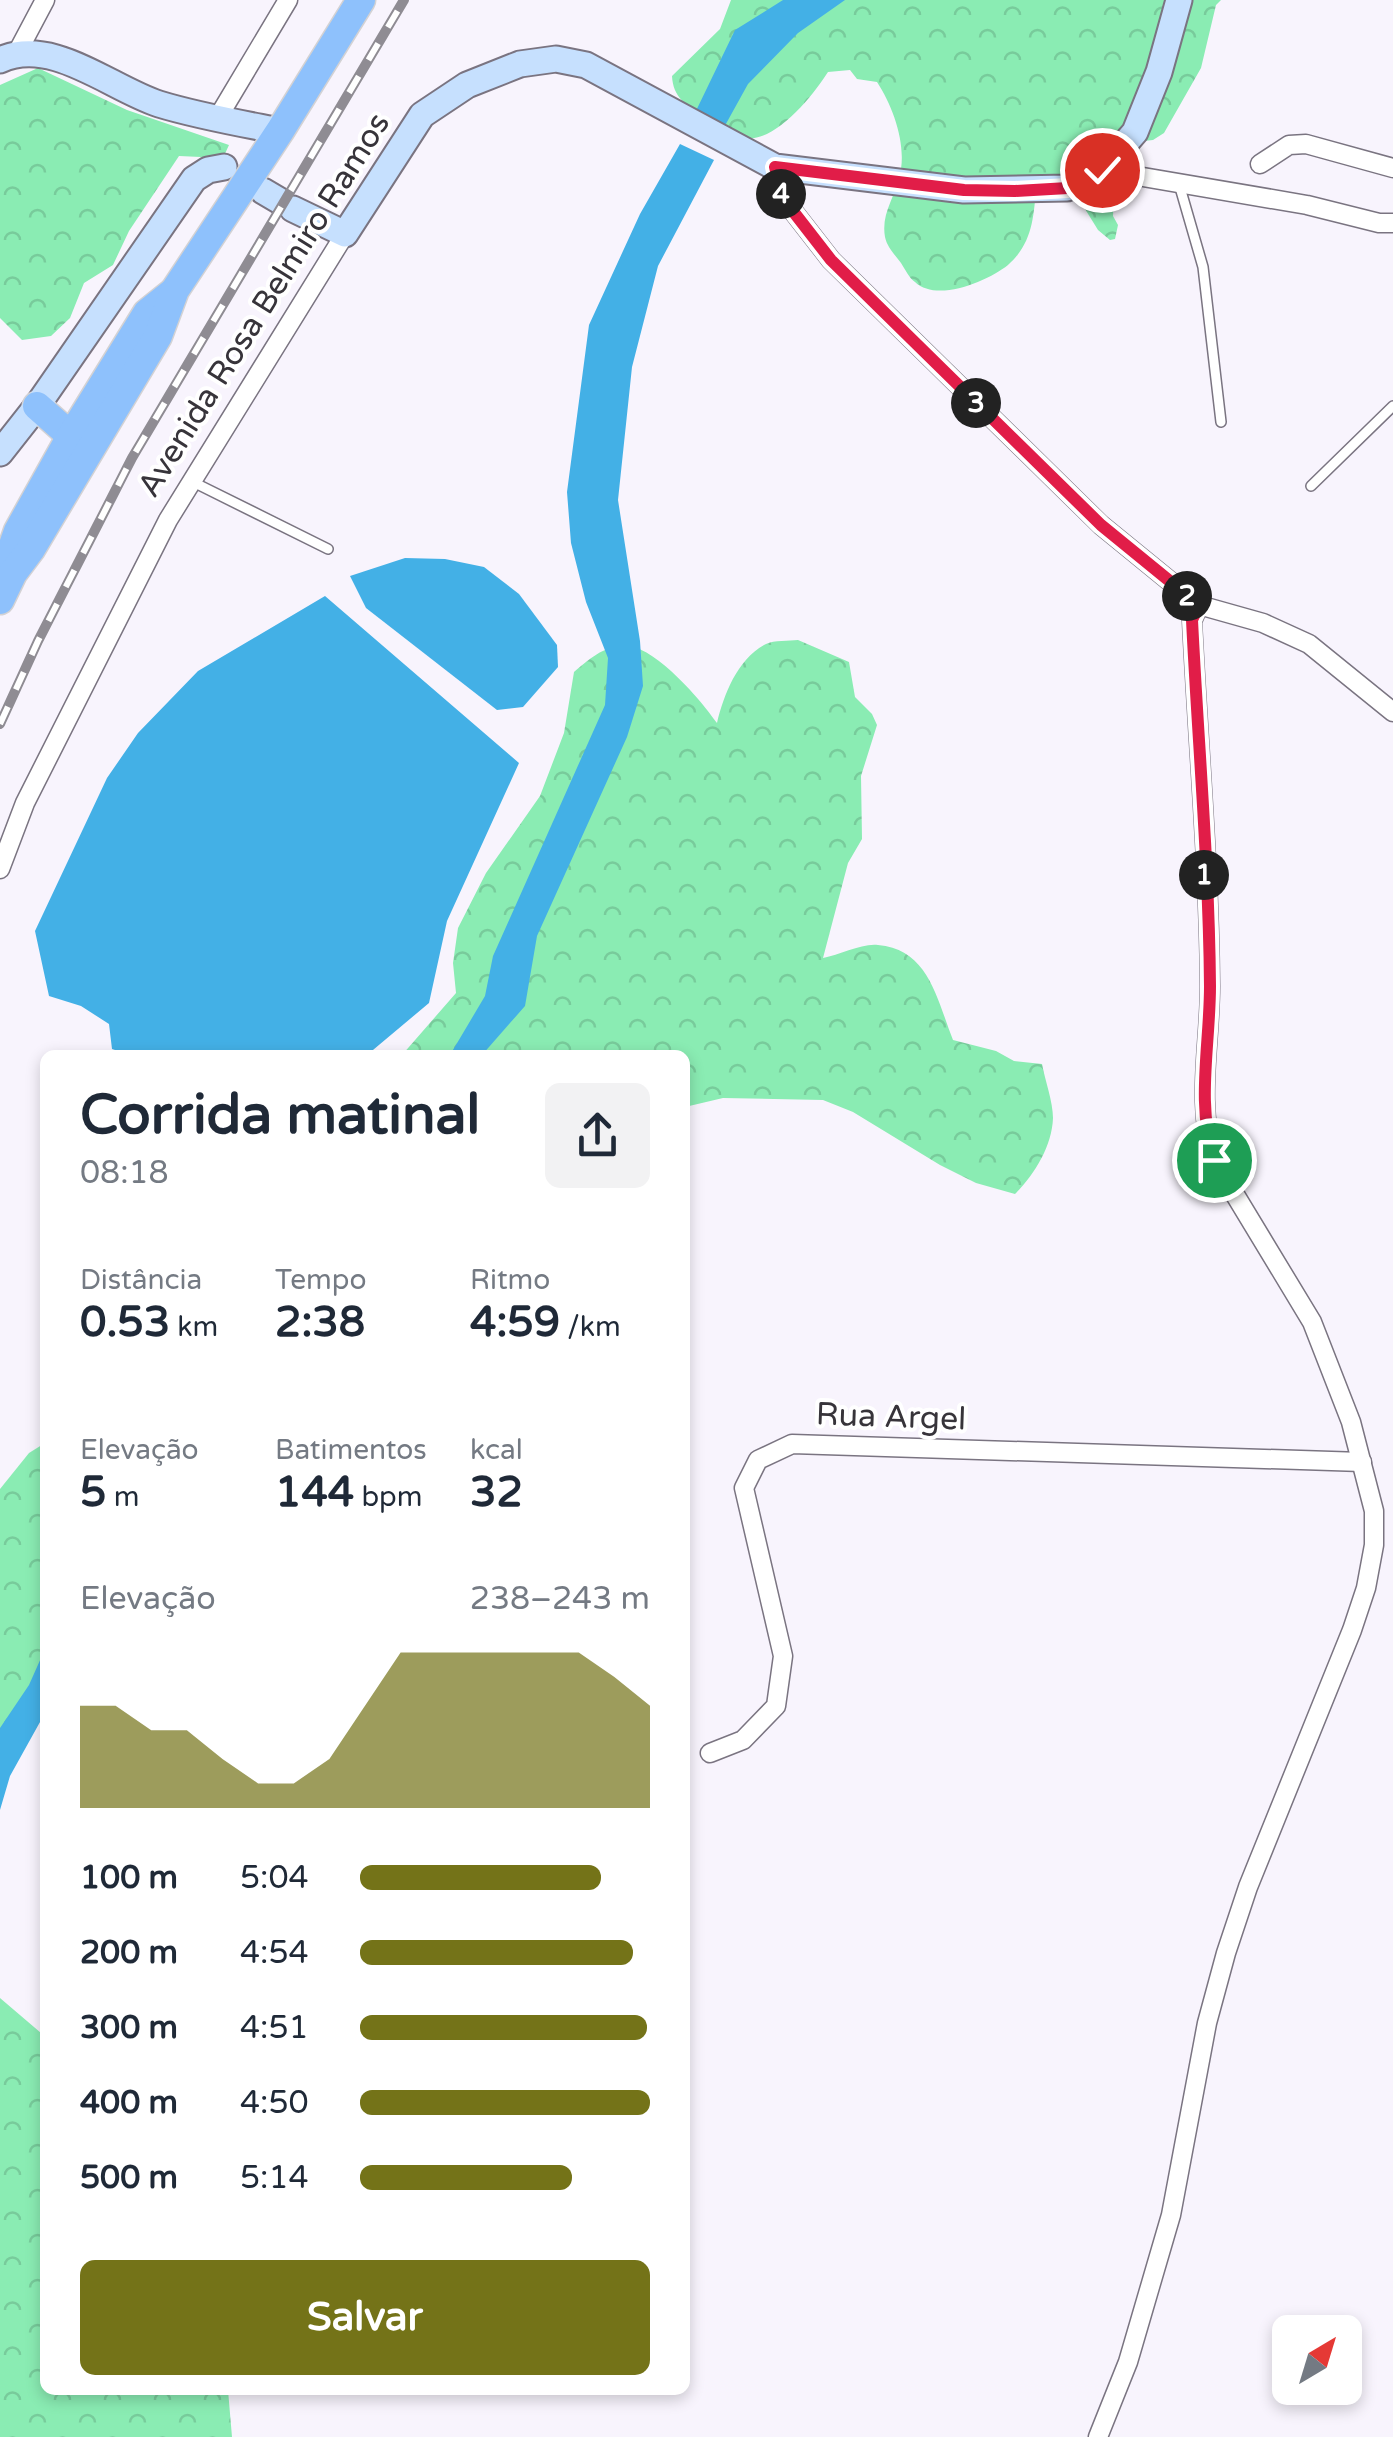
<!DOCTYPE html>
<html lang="pt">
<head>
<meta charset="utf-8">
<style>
  :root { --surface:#fff; --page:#f2f2f3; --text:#1f2937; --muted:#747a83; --accent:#747318 }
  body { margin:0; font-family:"Varela Round",sans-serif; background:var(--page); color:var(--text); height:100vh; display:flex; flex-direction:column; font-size:38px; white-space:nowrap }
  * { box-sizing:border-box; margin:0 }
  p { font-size:32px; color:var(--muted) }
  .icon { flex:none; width:55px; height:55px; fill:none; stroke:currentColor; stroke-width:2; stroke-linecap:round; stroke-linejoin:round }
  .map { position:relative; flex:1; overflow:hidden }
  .drawer { position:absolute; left:40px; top:1050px; width:650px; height:1345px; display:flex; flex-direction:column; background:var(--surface); border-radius:15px; box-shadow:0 5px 15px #0003 }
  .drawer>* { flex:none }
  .needle { width:65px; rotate:38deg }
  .buttons { position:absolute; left:1272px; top:2315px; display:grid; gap:20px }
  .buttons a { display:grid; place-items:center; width:90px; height:90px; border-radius:15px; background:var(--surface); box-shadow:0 5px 15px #0003; font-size:50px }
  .pin { position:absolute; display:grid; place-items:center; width:85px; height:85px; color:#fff; margin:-42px; border:5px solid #fff; border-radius:50%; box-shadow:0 2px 10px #0007 }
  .km { position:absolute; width:50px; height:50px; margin:-25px; border-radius:50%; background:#222; color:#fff; font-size:28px; line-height:50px; text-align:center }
  .round { display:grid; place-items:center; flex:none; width:105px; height:105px; border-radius:15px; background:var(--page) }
  .headline { display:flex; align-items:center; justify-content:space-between; height:170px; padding:0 40px }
  h1 { font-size:55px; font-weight:800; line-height:75px }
  .figures { display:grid; grid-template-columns:repeat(3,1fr); gap:15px; height:170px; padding:10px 40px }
  .figures div { display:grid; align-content:center }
  .figures b { font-size:42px; font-weight:800 }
  .figures small { font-size:28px; font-weight:400 }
  .figures p { font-size:28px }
  .chart { height:280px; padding:20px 40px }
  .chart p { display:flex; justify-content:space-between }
  .chart svg { width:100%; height:180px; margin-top:10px; fill:var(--accent); opacity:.7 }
  .action { display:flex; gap:20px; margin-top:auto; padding:20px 40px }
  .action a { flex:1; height:115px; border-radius:15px; background:var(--accent); color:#fff; font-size:40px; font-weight:800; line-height:115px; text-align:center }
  ul { padding:0 40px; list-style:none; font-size:32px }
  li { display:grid; grid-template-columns:160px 120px 1fr; align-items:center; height:75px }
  li i { height:25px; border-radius:12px; background:var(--accent) }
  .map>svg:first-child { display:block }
  .forest { fill:url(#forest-crowns) }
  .water { fill:#43b0e6 }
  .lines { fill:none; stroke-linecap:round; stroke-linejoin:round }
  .service-casing { stroke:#7a7481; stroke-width:12 }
  .minor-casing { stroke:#7a7481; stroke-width:21 }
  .secondary-casing { stroke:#7a7481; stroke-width:29 }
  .primary-casing { stroke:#d3d2d4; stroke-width:31 }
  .service { stroke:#fff; stroke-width:9 }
  .minor { stroke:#fff; stroke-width:18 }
  .secondary { stroke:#c6e0fe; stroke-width:25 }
  .primary { stroke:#8ec1fc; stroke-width:28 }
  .rail-casing { stroke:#8f8c93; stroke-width:10 }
  .rail { stroke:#fff; stroke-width:6; stroke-dasharray:19; stroke-linecap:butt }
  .route-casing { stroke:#fff; stroke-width:20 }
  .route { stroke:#e11d48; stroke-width:12 }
  .labels { text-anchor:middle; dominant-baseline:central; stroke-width:8; stroke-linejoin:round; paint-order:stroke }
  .street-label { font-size:32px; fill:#37343a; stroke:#fff }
</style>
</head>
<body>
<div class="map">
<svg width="1393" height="2437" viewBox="0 0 1393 2437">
  <defs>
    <pattern id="forest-crowns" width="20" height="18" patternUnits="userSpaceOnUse" patternTransform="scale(2.5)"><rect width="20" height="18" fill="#8aecb3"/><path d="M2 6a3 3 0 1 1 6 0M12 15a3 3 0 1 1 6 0" fill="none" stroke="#78cb9b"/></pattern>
  </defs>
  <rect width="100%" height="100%" fill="#f8f4fd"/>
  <g class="forest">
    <path d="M731 0H1221L1216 5 1201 68 1164 133 1153 140 1126 143 1108 164 1114 195 1113 216 1118 225 1115 239 1110 240 1098 230 1069 183 1036 187C1034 217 1032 244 1008 265 988 281 937 303 915 282 909 278 905 269 901 263 895 255 887 247 885 237 881 214 894 199 899 178 908 148 894 108 877 82L857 79 850 70 828 72C814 94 776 143 745 138 732 135 716 122 704 115 686 106 673 97 672 76L720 29Z"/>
    <path d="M38 68 127 110 229 145 223 158 179 156 129 231 113 265 84 283 70 318 51 336 22 340 0 318V85Z"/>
    <path d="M798 640 849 662 855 697 872 714 877 725 861 776 862 839 848 863 823 958C840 955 862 943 878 945 929 949 937 1000 953 1040L996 1051 1014 1061 1042 1064C1045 1080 1053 1102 1053 1118 1052 1146 1035 1174 1015 1194L976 1183 940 1165 853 1112 823 1100 723 1098 685 1107V1055H402L456 993 453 963 458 928 486 873 540 796 564 733 574 672C589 659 607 643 629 646 658 650 701 700 717 723 724 694 738 658 766 644 774 640 789 641 798 640Z"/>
    <path d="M45 1443V1669L0 1756V1489L29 1453Z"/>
    <path d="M0 1998 41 2033 45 2045V2390H228L232 2437H0Z"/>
  </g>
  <g class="water">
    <path d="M783 0H845L798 33 748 84 722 131 694 115 735 30Z"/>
    <path d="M680 144 714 160 658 266 632 367 618 500 640 641 643 686 627 737 537 936 525 1006 482 1055H450L485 996 493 956 605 705 608 658 586 602 571 543 567 492 589 325 640 214Z"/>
    <path d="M405 558 445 559 484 567 519 594 557 645 558 667 523 707 497 710 366 608 350 576Z"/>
    <path d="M325 596 519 763 447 921 429 1003 367 1055H130L112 1049 109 1024 81 1006 49 996 35 931 107 778 138 733 198 671Z"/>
    <path d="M45 1649V1713L10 1776 0 1810V1728L29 1685Z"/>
  </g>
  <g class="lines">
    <g class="service-casing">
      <g id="service">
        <path d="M1179 184 1203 267 1221 422"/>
        <path d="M193 482 328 549"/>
        <path d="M1311 486 1393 406"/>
      </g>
    </g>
    <g class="minor-casing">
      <g id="minor">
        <path d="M18 51 45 0"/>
        <path d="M217 119 288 0"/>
        <path d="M1260 164 1289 145 1306 144 1393 168"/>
        <path d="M775 167 782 197 831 260 1101 525 1199 605 1263 623 1309 644 1393 712"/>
        <path d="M1102 170 1307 205 1379 223H1393"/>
        <path d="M0 869 25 803 168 520 345 234"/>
        <path d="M710 1753 743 1740 776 1706 783 1656 744 1488 758 1460 792 1444 1362 1462"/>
        <path d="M1098 2437 1128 2362 1171 2215 1207 2023 1226 1953 1248 1887 1352 1630 1366 1588 1374 1545V1511L1351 1422 1312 1322 1214 1160C1196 1103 1210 1045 1210 986 1209 865 1198 742 1192 621L1199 605"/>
      </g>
    </g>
    <g class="secondary-casing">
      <g id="secondary">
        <path d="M0 60C52 36 110 88 159 104 198 116 239 123 280 131"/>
        <path d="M263 191 280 201"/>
        <path d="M293 209 345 234 422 115 467 85 520 64 556 59 586 65 775 167 964 190 1067 188 1102 170 1135 132 1159 72 1179 0"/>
        <path d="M0 453 37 406 194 179 208 170 224 167"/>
      </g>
    </g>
    <g class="primary-casing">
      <g id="primary">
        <path d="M37 406 71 436 74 453"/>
        <path d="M13 571 12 548 18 531 71 436 147 313 172 293"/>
        <path d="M0 600 13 573 31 549 158 336 175 290 280 131 361 0"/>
      </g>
    </g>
    <use href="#service" class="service"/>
    <use href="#minor" class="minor"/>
    <use href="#secondary" class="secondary"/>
    <use href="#primary" class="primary"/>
    <g class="rail-casing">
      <path id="rail" d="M0 724 38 641 132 458 404 0"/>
    </g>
    <use href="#rail" class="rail"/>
  </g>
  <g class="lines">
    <g class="route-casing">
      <path id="route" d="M1102 170 1068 188 1015 191 964 190 775 167 782 197 831 260 1101 525 1199 605 1192 620C1198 742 1209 865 1210 986 1210 1045 1196 1103 1214 1160"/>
    </g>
    <use href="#route" class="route"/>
  </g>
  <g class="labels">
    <g class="street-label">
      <text transform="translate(264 305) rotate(-58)">Avenida Rosa Belmiro Ramos</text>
      <text transform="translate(891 1417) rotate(2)">Rua Argel</text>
    </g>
  </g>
</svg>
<div class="buttons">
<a><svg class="needle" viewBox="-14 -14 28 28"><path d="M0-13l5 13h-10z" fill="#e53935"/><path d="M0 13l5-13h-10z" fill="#747a83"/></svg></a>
</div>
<div class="pin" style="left:1214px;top:1160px;background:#1e9e55"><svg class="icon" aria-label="arrive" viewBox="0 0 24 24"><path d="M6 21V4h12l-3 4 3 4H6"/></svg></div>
<div class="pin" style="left:1102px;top:170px;background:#d93025"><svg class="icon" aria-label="check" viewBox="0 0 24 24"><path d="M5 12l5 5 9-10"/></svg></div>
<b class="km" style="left:1204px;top:875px">1</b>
<b class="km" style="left:1187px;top:596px">2</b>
<b class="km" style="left:976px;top:403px">3</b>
<b class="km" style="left:781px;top:194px">4</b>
<section class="drawer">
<div class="headline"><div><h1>Corrida matinal</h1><p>08:18</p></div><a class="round"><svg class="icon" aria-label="share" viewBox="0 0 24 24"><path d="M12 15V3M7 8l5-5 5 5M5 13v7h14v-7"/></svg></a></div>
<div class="figures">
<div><p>Distância</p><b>0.53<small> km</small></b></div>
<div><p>Tempo</p><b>2:38</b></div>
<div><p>Ritmo</p><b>4:59<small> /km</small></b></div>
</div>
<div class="figures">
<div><p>Elevação</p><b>5<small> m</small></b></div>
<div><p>Batimentos</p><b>144<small> bpm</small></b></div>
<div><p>kcal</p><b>32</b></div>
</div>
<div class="chart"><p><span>Elevação</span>238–243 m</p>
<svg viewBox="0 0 160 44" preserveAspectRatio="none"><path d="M0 44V19L10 19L20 25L30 25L40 32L50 38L60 38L70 32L80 19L90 6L100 6L110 6L120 6L130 6L140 6L150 12L160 19V44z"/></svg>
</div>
<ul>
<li><b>100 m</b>5:04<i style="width:83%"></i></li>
<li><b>200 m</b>4:54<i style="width:94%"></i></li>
<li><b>300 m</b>4:51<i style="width:99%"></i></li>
<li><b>400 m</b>4:50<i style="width:100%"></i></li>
<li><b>500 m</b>5:14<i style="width:73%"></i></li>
</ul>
<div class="action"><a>Salvar</a></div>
</section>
</div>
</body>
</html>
